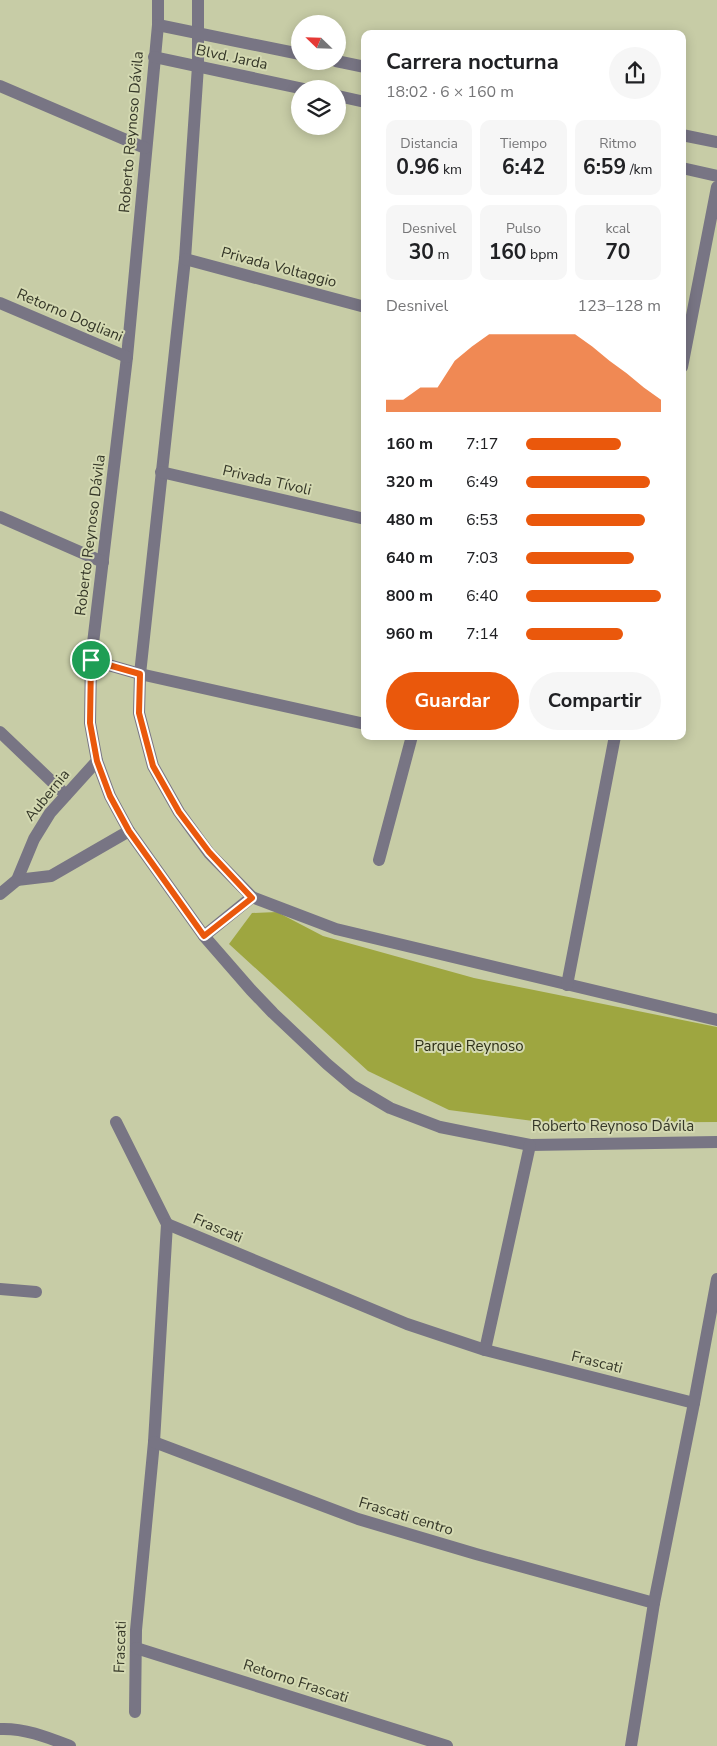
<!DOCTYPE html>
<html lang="es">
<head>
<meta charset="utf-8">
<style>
  :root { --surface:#fff; --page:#f6f6f6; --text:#202124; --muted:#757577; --accent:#ea580c }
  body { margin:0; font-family:"Nunito Sans",sans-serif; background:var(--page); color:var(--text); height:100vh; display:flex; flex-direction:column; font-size:19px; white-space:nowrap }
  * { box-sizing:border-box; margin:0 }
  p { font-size:16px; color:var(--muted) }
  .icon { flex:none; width:28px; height:28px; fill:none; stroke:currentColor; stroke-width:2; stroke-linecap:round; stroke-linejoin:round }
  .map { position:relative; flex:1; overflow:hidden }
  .sheet { position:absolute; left:361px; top:30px; width:325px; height:710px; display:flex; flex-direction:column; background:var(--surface); border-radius:10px; box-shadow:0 2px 12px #0003 }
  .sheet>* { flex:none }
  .needle { width:32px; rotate:293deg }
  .fabs { position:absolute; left:291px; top:15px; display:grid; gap:10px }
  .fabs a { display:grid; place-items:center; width:55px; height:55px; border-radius:50%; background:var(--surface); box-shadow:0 2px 12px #0003; font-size:25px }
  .pin { position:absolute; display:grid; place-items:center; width:42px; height:42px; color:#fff; margin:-21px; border:2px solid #fff; border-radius:50%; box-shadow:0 1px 5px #0007 }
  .round { display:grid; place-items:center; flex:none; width:52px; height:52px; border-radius:26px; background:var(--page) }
  .headline { display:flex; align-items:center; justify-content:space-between; height:85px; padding:0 25px }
  h1 { font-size:22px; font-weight:700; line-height:38px }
  .metrics { display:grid; grid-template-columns:repeat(3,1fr); gap:8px; height:85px; padding:5px 25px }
  .metrics div { display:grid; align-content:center; border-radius:10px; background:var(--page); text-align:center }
  .metrics b { font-size:21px; font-weight:700 }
  .metrics small { font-size:14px; font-weight:400 }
  .metrics p { font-size:14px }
  .chart { height:140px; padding:10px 25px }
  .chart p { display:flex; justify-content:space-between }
  .chart svg { width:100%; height:90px; margin-top:5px; fill:var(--accent); opacity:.7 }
  .cta { display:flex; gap:10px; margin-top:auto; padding:10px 25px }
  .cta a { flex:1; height:58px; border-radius:30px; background:var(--accent); color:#fff; font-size:20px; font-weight:700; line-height:58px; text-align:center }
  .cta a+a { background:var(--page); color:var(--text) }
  ul { padding:0 25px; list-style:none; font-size:16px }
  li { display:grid; grid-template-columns:80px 60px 1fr; align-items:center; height:38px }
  li i { height:12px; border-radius:6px; background:var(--accent) }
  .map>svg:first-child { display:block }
  .green { fill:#9ea640 }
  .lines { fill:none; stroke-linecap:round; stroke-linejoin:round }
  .minor { stroke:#787584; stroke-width:12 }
  .route-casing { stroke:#fff; stroke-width:10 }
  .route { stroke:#ea580c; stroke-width:6 }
  .labels { text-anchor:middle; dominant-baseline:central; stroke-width:4; stroke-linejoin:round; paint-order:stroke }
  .street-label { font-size:15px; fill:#353728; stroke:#d4d9b2 }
  .park-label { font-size:15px; fill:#2d2f17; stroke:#d4d9b2 }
</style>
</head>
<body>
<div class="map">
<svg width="717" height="1746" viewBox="0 0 717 1746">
  <rect width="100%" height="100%" fill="#c7cca6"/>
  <path class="green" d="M277 912 323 936 474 978 717 1027V1122L549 1123 449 1110 368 1071 229 944 252 913Z"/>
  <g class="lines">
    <g class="minor">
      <path d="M158 0V25L127 357 91 660 90 723 97 761 110 796 129 831 204 936 251 990 273 1013 327 1064 353 1086 390 1108 440 1127 530 1145 717 1142"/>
      <path d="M198 0V66L185 259 140 674 139 713 153 766 179 812 209 853 252 897 336 929 717 1020"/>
      <path d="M158 25 300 54"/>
      <path d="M154 57 304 89"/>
      <path d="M336 61 365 67"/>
      <path d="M0 86 145 148"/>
      <path d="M338 96 365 102"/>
      <path d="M682 135 717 142"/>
      <path d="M682 168 717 176"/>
      <path d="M185 259 365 307"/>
      <path d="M0 303 127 357"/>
      <path d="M682 367 717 187"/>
      <path d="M161 472 365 519"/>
      <path d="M0 517 103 562"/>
      <path d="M91 660 140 674 365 724"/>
      <path d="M0 732 66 795"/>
      <path d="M379 860 412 736"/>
      <path d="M17 880 51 876 129 831"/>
      <path d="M0 894 17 880 34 839 50 813 97 761"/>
      <path d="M204 936 252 897"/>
      <path d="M567 985 615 736"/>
      <path d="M116 1122 167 1224 154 1442 136 1630 135 1712"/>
      <path d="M167 1224 407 1324 485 1350 694 1403"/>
      <path d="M0 1289 36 1292"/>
      <path d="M485 1350 530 1145"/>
      <path d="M154 1442 358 1519 476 1554 654 1603"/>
      <path d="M136 1648 447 1746"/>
      <path d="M0 1729C25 1728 47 1737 70 1746"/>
      <path d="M631 1746 654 1603 694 1403 717 1279"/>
    </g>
  </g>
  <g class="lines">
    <g class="route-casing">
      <path id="route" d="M91 660 140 674 139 713 153 766 179 812 209 852 252 898 204 936 129 831 110 796 97 761 90 723Z"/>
    </g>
    <use href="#route" class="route"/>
  </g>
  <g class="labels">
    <g class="street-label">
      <text transform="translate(232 57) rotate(12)">Blvd. Jarda</text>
      <text transform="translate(131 132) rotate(-85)">Roberto Reynoso Dávila</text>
      <text transform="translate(279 267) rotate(15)">Privada Voltaggio</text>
      <text transform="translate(70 315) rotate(23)">Retorno Dogliani</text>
      <text transform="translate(267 480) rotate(13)">Privada Tívoli</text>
      <text transform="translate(90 535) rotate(-83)">Roberto Reynoso Dávila</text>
      <text transform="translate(47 795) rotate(-51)">Aubernia</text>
      <text x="613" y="1126">Roberto Reynoso Dávila</text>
      <text transform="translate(218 1228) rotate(23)">Frascati</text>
      <text transform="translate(597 1362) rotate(14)">Frascati</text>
      <text transform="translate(406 1516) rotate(17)">Frascati centro</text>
      <text transform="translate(120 1647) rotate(-88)">Frascati</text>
      <text transform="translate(296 1681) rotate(18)">Retorno Frascati</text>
    </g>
    <g class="park-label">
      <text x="469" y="1046">Parque Reynoso</text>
    </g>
  </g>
</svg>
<div class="fabs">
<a><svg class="needle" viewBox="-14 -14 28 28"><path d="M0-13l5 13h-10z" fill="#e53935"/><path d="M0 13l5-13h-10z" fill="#757577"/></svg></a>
<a><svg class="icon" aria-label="layers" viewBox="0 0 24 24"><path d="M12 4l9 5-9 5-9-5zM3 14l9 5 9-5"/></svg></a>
</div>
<div class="pin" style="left:91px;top:660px;background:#1e9e55"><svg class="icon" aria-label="arrive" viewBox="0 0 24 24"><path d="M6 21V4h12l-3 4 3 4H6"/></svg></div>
<section class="sheet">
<div class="headline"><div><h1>Carrera nocturna</h1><p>18:02 · 6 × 160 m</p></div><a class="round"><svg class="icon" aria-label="share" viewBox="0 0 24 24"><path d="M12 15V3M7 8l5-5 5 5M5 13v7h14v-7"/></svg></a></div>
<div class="metrics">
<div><p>Distancia</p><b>0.96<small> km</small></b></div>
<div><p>Tiempo</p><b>6:42</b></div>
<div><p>Ritmo</p><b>6:59<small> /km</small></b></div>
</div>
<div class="metrics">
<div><p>Desnivel</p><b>30<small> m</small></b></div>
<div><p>Pulso</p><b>160<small> bpm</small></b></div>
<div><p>kcal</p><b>70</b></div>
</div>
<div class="chart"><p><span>Desnivel</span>123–128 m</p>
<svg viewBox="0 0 160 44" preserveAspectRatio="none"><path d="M0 44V38L10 38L20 32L30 32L40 19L50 12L60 6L70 6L80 6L90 6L100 6L110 6L120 12L130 19L140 25L150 32L160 38V44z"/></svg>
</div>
<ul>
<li><b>160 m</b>7:17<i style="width:70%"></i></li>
<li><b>320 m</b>6:49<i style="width:92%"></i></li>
<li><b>480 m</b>6:53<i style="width:88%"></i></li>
<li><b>640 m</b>7:03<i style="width:80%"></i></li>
<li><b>800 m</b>6:40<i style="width:100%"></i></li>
<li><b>960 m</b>7:14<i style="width:72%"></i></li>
</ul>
<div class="cta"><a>Guardar</a><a>Compartir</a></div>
</section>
</div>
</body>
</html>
